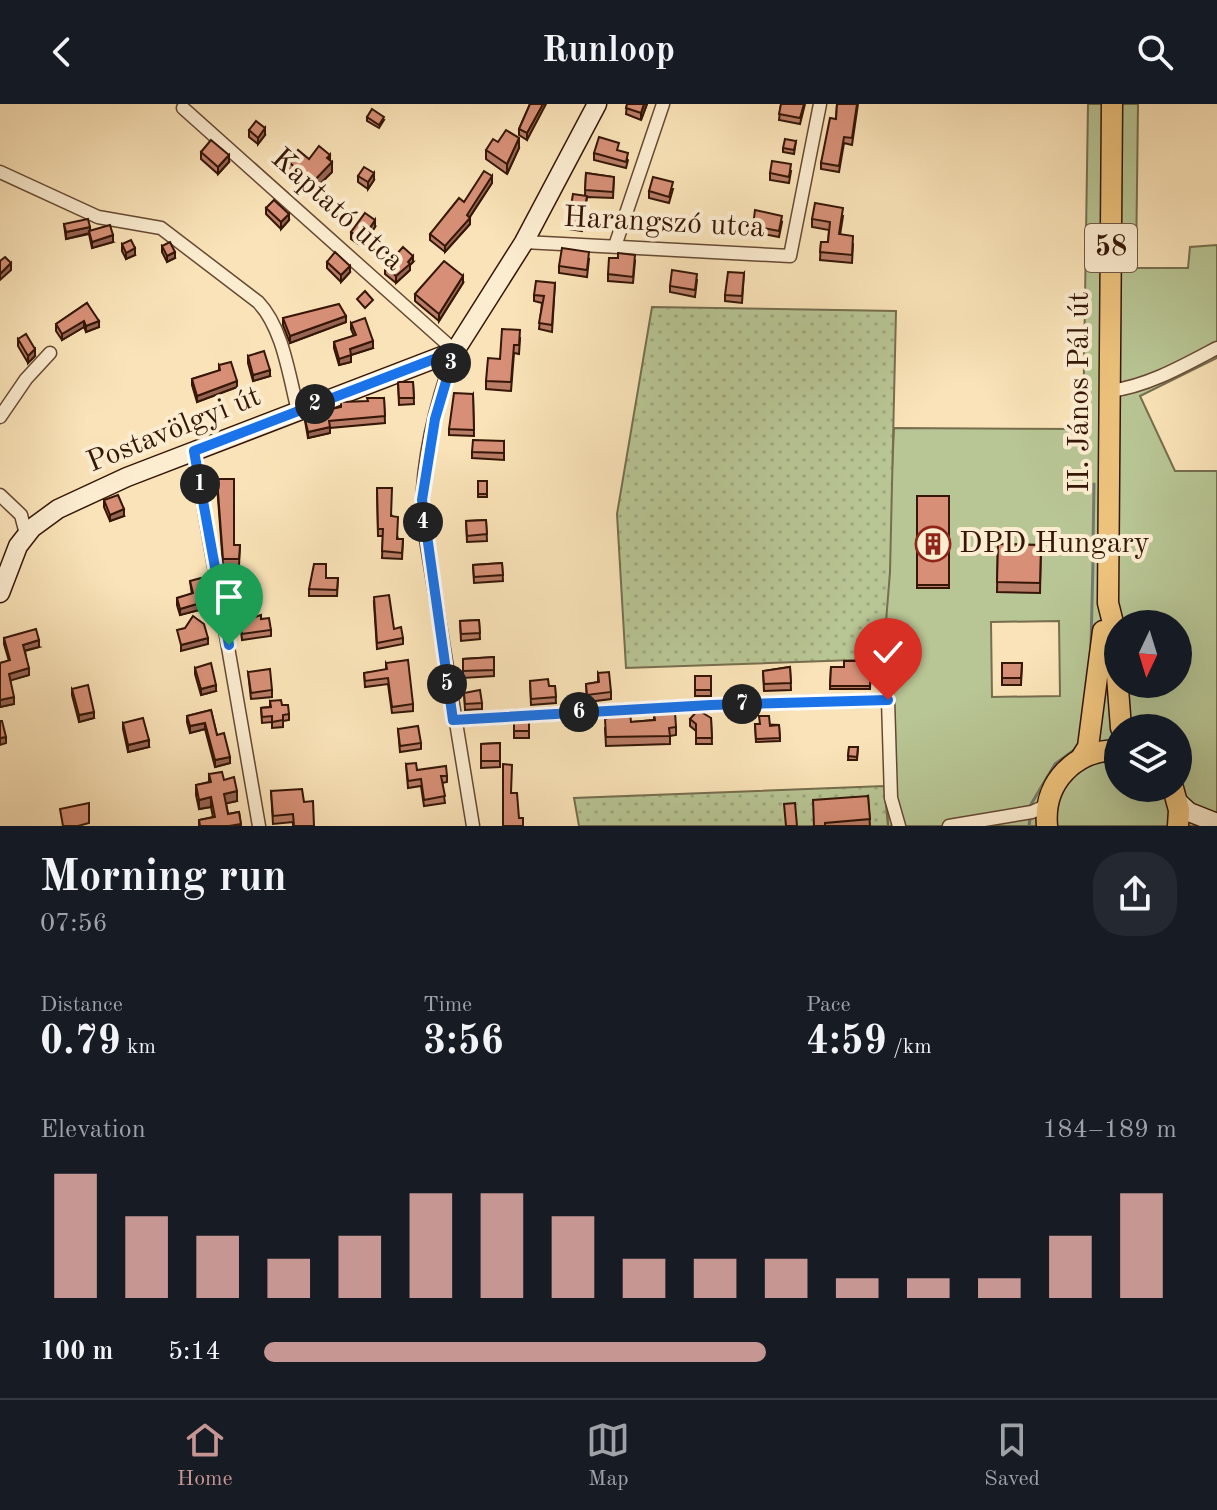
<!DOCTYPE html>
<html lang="en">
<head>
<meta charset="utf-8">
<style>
  :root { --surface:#171b24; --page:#242831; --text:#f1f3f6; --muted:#9ea1a6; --line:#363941; --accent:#c59692 }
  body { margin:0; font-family:"Old Standard TT",serif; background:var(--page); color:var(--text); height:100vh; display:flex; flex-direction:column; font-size:30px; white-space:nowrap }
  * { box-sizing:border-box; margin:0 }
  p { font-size:26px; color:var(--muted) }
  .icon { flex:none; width:44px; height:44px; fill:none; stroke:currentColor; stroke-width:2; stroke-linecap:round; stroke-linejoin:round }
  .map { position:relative; height:722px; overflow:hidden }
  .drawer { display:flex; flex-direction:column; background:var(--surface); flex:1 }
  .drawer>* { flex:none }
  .needle { width:52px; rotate:184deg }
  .controls { position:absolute; left:1104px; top:506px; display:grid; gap:16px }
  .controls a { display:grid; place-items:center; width:88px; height:88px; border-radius:50%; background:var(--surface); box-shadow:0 8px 32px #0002; font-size:40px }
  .pin { position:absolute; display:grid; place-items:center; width:68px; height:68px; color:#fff; margin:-82px -34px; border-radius:50% 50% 50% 0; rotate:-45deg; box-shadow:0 0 8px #0007 }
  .pin .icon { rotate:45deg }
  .km { position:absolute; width:40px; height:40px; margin:-20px; border-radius:50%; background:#222; color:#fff; font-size:22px; line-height:40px; text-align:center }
  .round { display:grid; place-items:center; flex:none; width:84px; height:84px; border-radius:32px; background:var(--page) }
  .head { display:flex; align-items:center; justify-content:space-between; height:136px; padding:0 40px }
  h1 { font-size:44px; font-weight:700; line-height:60px }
  .stats { display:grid; grid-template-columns:repeat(3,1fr); gap:12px; height:136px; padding:8px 40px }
  .stats div { display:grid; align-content:center }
  .stats b { font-size:40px; font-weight:700 }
  .stats small { font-size:22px; font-weight:400 }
  .stats p { font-size:22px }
  .chart { height:224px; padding:16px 40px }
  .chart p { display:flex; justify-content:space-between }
  .chart svg { width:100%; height:144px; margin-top:8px; stroke:var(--accent); stroke-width:6 }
  ul { padding:0 40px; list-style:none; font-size:26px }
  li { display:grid; grid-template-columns:128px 96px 1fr; align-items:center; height:60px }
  li i { height:20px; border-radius:10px; background:var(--accent) }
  header { display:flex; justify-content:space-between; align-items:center; height:104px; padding:0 40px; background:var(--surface); font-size:36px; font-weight:700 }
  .dock { display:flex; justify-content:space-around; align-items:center; height:112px; border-top:2px solid var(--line); background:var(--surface); font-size:22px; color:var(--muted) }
  .dock a { display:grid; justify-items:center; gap:4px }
  .dock .on { color:var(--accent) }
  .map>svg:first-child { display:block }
  .green { fill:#b8c594; stroke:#766e4e; stroke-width:2; fill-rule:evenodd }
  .garden { fill:url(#garden-dots); stroke:#766e4e; stroke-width:2 }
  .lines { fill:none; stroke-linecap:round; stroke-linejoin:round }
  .stream { stroke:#747b6d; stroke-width:3 }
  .street-casing { stroke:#664933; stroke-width:15 }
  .secondary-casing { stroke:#351607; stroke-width:21 }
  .primary-casing { stroke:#351607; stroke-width:23 }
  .street { stroke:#fcedd1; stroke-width:12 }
  .secondary { stroke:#fcedd1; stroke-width:18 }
  .primary { stroke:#edc27c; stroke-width:20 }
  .wall { fill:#b97c66; stroke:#351607; stroke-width:2 }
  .shaded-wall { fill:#966553; stroke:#351607; stroke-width:2 }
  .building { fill:#d79077; stroke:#351607; stroke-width:2 }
  .route-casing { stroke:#fff; stroke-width:16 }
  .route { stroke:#1a73e8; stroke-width:10 }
  .labels { text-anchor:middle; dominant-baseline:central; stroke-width:8; stroke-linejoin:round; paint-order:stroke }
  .shield { fill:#fcedd1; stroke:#715644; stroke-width:2 }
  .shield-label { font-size:28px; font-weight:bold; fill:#351607 }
  .street-label { font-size:30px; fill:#351607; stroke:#fcedd1 }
  .poi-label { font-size:30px; fill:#351607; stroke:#fcedd1; text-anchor:start }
</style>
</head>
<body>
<header><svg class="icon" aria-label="back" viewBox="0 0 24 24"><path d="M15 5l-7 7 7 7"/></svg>Runloop<svg class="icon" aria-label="search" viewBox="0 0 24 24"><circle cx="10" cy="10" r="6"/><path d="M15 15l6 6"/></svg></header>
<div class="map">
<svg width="1217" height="722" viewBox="0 0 1217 722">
  <defs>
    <pattern id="garden-dots" width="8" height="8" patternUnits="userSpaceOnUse" patternTransform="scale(2)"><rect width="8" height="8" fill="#b8c594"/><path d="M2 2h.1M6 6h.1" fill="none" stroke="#9fa87e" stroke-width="1.8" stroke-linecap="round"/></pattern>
  </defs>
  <rect width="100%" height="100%" fill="#fae3b8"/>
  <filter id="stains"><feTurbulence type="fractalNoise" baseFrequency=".0025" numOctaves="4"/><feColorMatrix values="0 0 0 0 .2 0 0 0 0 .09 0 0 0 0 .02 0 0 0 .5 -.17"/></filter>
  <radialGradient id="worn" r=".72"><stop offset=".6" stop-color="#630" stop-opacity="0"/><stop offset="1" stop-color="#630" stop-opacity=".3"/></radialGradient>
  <path class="green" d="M1088 0H1138L1136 164H1188L1190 143 1217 141V254L1140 292 1175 367H1217V722H888L883 555 894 324 1083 325ZM1059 517 1060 592 992 593 991 518ZM1118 520H1178V580H1118ZM1118 624H1178V684H1118Z"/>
  <g class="garden">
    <path d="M652 203 896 207 890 468 883 555 626 564 617 410Z"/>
    <path d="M884 682 888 722H579L574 694Z"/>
  </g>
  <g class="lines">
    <g class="stream">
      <path d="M1093 442 1094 380"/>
      <path d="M1091 542 1093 458"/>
      <path d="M1030 702 1055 660 1077 644"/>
      <path d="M1029 722 1030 715"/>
    </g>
    <g class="street-casing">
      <g id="street">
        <path d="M183 4 455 247C436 298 422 356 422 411L473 722"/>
        <path d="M0 68 98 113 161 124 258 198C283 224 289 272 298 307"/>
        <path d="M524 138 790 152 820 0"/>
        <path d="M615 142 663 0"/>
        <path d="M1110 287C1148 282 1183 262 1217 244"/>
        <path d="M0 313 26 275 50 249"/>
        <path d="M194 347 259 722"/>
        <path d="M0 391 21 411 26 430"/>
        <path d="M453 616 711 601 888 596 891 694 899 722"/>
        <path d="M949 722 1032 708 1043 703 1048 695"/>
      </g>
    </g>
    <g class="secondary-casing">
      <g id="secondary">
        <path d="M0 489 18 442 32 424 58 405 127 373 455 247 524 138 597 0"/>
        <path d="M1178 698 1189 708 1217 719"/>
      </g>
    </g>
    <g class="primary-casing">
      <g id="primary">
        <path d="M1112 0 1108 499 1113 519 1121 624"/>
        <path d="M1081 654 1088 643 1103 527"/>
        <path d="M1173 684 1179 706 1178 722"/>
        <path d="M1047 722C1043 678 1075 646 1118 646"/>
      </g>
    </g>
    <use href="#street" class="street"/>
    <use href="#secondary" class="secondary"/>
    <use href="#primary" class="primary"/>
  </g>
  <g class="wall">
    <path d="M530 0 527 36 519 31V25Z"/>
    <path d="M627 0H647L641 16 626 10Z"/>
    <path d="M781 0H805L800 20 779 16Z"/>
    <path d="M837 0H858L852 41 844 39 839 68 821 65V59L836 15Z"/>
    <path d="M367 13 384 16 379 24 367 17Z"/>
    <path d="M249 26 265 31 258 40 249 33Z"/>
    <path d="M796 37 794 50 783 48V44Z"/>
    <path d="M498 38 519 44 507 70 486 55V46Z"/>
    <path d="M619 47 628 56 626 64 594 56V49Z"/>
    <path d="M201 48 229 58 218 70 201 55Z"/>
    <path d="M309 55 330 57 332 68 312 88 289 68V58Z"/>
    <path d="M791 67 789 79 770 76V69Z"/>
    <path d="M586 69 614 73 613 94 587 93 582 127 568 125V119L585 91Z"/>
    <path d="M358 72 374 76 368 85 358 78Z"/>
    <path d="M492 79 470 113V120L445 148 430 136V130L464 98Z"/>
    <path d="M673 85 669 99 649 94V87Z"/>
    <path d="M266 104 289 116 281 125 266 110Z"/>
    <path d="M843 112 840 131 853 140 852 159 820 156 821 138H828L829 126 812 123V115Z"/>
    <path d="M782 118 779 133 753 128V122Z"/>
    <path d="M64 120 90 127 113 138 92 144 89 130 66 135Z"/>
    <path d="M375 123 371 129 373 137 367 146 351 135V128Z"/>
    <path d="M122 140 135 151 126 155 122 147Z"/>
    <path d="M162 142 175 154 167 158 162 148Z"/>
    <path d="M589 155 587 173 559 169V162Z"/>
    <path d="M635 157 633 179 608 177V170Z"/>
    <path d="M327 158 350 168 341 178 327 164Z"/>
    <path d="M413 158 410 161V166L396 179 385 170V163Z"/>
    <path d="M744 169 742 199 725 197V191Z"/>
    <path d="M697 176 695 193 670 188V182Z"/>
    <path d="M463 179 439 217 415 197V190Z"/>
    <path d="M555 179 552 228 539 225 542 199 534 197V191Z"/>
    <path d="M87 199 99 223 86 228 84 223 62 236 56 227V220Z"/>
    <path d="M283 214 346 218 290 239 283 221Z"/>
    <path d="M351 219 373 244 351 251V258L339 261 334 244V238L354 232 351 225Z"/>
    <path d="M18 235 35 252 28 259 18 242Z"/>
    <path d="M520 235 519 250 514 249 511 287 486 285V277L500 255Z"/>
    <path d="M248 252 270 272 253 277 248 259Z"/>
    <path d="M219 261 237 283 197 298 192 281V275L219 267Z"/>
    <path d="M398 278H413L414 300 399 301Z"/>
    <path d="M473 290 474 332 449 331V325Z"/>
    <path d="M384 294 385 319 330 324V329L308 334 304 311Z"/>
    <path d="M504 337V356L472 354V348Z"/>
    <rect x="478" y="377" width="9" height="16"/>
    <path d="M217 381 234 441H240L239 462 223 461Z"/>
    <path d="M377 384 392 412 398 435H403L402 455 382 454 383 432H378Z"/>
    <rect x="917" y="392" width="32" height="92"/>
    <path d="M104 396 124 412 110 417 104 403Z"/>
    <path d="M486 416 487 437 467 438 466 417Z"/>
    <path d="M998 440 1041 441 1040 489 997 488Z"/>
    <path d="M502 459 503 477 474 479 473 461Z"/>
    <path d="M326 474H338L337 492H309V485Z"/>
    <path d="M190 477 207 504 180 511 177 501V494L192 490Z"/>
    <path d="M374 499 394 525 403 534V540L377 545Z"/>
    <path d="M261 515 271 526V532L242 536 240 518Z"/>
    <path d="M479 516 480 535 461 537 460 517Z"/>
    <path d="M4 534 39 543 25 547 29 571 10 576 14 600 0 603V559L9 557 4 540Z"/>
    <path d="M494 553V572L463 574V555Z"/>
    <path d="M871 557 870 585H830L831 563H844Z"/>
    <path d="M386 559 413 600V607L392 609 388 580 365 583 364 569 386 566Z"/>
    <path d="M1002 559H1022L1021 581H1002Z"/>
    <path d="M790 563 791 586 764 587 763 567Z"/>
    <path d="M195 564 216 587 201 591 195 570Z"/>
    <path d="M248 568 272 586V593L251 595Z"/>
    <path d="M598 569 611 588V595L587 598 586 580 598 578Z"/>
    <rect x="695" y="572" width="16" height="20"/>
    <path d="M530 577 549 582H555L556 599 531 601Z"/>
    <path d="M72 585 94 614 79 618 72 591Z"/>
    <path d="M464 589 482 599V605L465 606Z"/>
    <path d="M270 597 282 601 289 610V616L283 617V623L272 624V618L262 619 261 604 270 603Z"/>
    <path d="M211 606 217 631 230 659 215 663 205 625 190 629 187 618V612Z"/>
    <path d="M654 610 676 623V631L670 632V640L606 642 605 624 631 618 654 616Z"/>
    <path d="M711 614 712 640H696V627L690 622V615Z"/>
    <path d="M514 615 529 618V634H514Z"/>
    <path d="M123 619 149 643 128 648 123 625Z"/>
    <path d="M755 620 779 621 780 637 756 638Z"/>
    <path d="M398 625 421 639V645L400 648Z"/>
    <path d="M500 639V663L481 664V640Z"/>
    <path d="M849 643H858L857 656H848Z"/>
    <path d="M406 660 417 666 447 672V678L442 679 445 699 424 702 421 682 408 684Z"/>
    <path d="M209 670 224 676 237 697 226 699 228 710 239 708 241 722H199V716L213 713 211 703 199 705 196 691V681L209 678Z"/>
    <path d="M271 687 304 698 314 722H293V718L273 720Z"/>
    <path d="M868 692 870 722H814Z"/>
  </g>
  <g class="shaded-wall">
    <path d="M543 0H546L527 36V29Z"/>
    <path d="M644 0H647L641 16V9Z"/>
    <path d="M265 24V31L258 40V34Z"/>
    <path d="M519 34V44L507 70V60Z"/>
    <path d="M229 51V58L218 70V63Z"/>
    <path d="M330 51V60L332 58V68L312 88V79Z"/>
    <path d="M374 69V76L368 85V78Z"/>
    <path d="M492 72V79L467 117 470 114V120L445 148V142Z"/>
    <path d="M289 110V116L281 125V118Z"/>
    <path d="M375 116V123L368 133V127Z"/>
    <path d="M90 123V129L66 135V128Z"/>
    <path d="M373 130V137L367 146V139Z"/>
    <path d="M113 131V138L92 144V138Z"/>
    <path d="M135 144V151L126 155V149Z"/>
    <path d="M175 148V154L167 158V152Z"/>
    <path d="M413 152V158L410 161V166L396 179V172Z"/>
    <path d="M11 159V166L0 176V170Z"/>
    <path d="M350 162V168L341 178V171Z"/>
    <path d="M463 172V179L439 217V210Z"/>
    <path d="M346 212V218L290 239V232Z"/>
    <path d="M84 217V223L62 236V230Z"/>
    <path d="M99 217V223L86 228V222Z"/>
    <path d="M373 237V244L351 251V258L339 261V255L350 245Z"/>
    <path d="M35 245V252L28 259V252Z"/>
    <path d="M270 266V272L253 277V271Z"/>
    <path d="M237 277V283L197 298V292Z"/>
    <path d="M330 323V329L308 334V328Z"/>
    <path d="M124 405V412L110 417V411Z"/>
    <path d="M207 497V504L180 511V505Z"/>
    <path d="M208 534V540L181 547V541Z"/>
    <path d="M39 536V543L23 547V541Z"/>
    <path d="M29 564V571L9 577V570Z"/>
    <path d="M216 581V587L201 591V585Z"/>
    <path d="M14 593V600L0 603V596Z"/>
    <path d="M94 608V614L79 618V611Z"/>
    <path d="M205 619V625L190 629V622Z"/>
    <path d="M6 633V639L0 641V634Z"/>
    <path d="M149 636V643L128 648V641Z"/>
    <path d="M230 653V659L215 663V656Z"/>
    <path d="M237 687V697L224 700V690Z"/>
    <path d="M211 693V703L199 705V696Z"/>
  </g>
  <g class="building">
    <path d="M530 0H543L527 29 519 25Z"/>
    <path d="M627 0H644L641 9 626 4Z"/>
    <path d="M781 0H804L800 14 779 10Z"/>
    <path d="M837 0H857L852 34 844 33 839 62 821 59 830 14 836 15Z"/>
    <path d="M372 5 384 13 379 21 367 13Z"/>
    <path d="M256 17 265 24 258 34 249 26Z"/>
    <path d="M506 26 519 34 507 60 486 46 493 35 498 38Z"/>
    <path d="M599 33 619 39 617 46 628 49 626 58 594 49Z"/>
    <path d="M785 35 796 37 794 46 783 44Z"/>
    <path d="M211 36 229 51 218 63 201 48Z"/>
    <path d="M319 42 330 51 327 54 332 58 312 79 289 58 298 46 309 55Z"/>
    <path d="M772 57 791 60 789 73 770 69Z"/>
    <path d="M364 63 374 69 368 78 358 72Z"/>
    <path d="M484 67 492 72 467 111 470 114 445 142 430 130 459 94 464 98Z"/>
    <path d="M586 69 614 73 613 88 585 86Z"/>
    <path d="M653 73 673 78 669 93 649 87Z"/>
    <path d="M573 90 587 92 582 120 568 119Z"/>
    <path d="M274 96 289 110 281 118 266 104Z"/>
    <path d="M815 99 843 104 839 130 853 132 852 151 820 148 821 138H828L830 118 812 115Z"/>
    <path d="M755 106 782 112 779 127 753 122Z"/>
    <path d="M365 109 375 116 368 127 373 130 367 139 351 128Z"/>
    <path d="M88 115 90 123 66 128 64 120Z"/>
    <path d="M110 121 113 131 92 138 89 127Z"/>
    <path d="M131 136 135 144 126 149 122 140Z"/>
    <path d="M170 138 175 148 167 152 162 142Z"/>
    <path d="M403 143 413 152 408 158 410 160 396 172 385 163Z"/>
    <path d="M562 144 589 148 587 166 559 162Z"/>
    <path d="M335 148 350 162 341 171 327 158Z"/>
    <path d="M618 149 635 151 633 173 608 170 609 154H618Z"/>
    <path d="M5 153 11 159 0 170V157Z"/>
    <path d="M444 157 463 172 439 210 415 190Z"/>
    <path d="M672 166 697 170 695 186 670 182Z"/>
    <path d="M728 168 744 169 742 192 725 191Z"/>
    <path d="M536 177 555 179 552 221 539 219 544 192 534 191Z"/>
    <path d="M365 187 373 196 365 204 357 195Z"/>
    <path d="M87 199 99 217 86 222 84 217 62 230 56 220Z"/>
    <path d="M339 200 346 212 290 232 283 214Z"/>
    <path d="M365 214 373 237 350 245 351 251 339 255 334 238 356 231 351 219Z"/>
    <path d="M502 225 520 226 519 241H514L511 278 486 277 488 254 500 255Z"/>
    <path d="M26 230 35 245 28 252 18 235Z"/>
    <path d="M264 247 270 266 253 271 248 252Z"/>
    <path d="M231 258 237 277 197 292 192 275 220 266 219 261Z"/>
    <path d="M398 278H413L414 294H399Z"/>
    <path d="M454 289 473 290 474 326 449 325Z"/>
    <path d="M367 294H384L385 312 329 317 330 323 308 328 304 311 341 303V298L368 297Z"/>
    <path d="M473 336 504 337V349L472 348Z"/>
    <path d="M217 375H234V441H240L239 455H223Z"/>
    <rect x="478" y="377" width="9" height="13"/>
    <path d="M377 384H392L391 412 398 413 397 435H403L402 449 382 447 383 425H378Z"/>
    <path d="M118 391 124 405 110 411 104 396Z"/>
    <rect x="917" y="392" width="32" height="89"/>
    <path d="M486 416 487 430 467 432 466 417Z"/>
    <path d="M998 440 1041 441 1040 479 997 478Z"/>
    <path d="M502 459 503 471 474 473 473 461Z"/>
    <path d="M314 460H326V474H338L337 486 309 485Z"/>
    <path d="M201 474 207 497 180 505 177 494 193 489 190 477Z"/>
    <path d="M389 491 394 525 401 523 403 534 377 539 374 493Z"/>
    <path d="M261 511V515L269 514 271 526 242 530 240 518Z"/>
    <path d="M193 512 204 520 208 534 181 541 177 526 185 524Z"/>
    <path d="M479 516 480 529 461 530 460 517Z"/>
    <path d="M36 525 39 536 23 541 29 564 9 570 14 593 0 596V559L10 556 4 534Z"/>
    <path d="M494 553V566L463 567V555Z"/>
    <path d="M408 556 413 600 392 603 388 574 365 577 364 569 387 565 386 559Z"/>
    <path d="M844 557H871L870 582H830L831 563H844Z"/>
    <path d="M211 559 216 581 201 585 195 564Z"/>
    <path d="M1002 559H1022L1021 574H1002Z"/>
    <path d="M790 563 791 579 764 580 763 567Z"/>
    <path d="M270 565 272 586 251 589 248 568Z"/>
    <path d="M609 568 611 588 587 591 586 580 599 578 598 569Z"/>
    <rect x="695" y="572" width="16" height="14"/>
    <path d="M548 575 549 582H555L556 593 531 595 530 577Z"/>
    <path d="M88 581 94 608 79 611 72 585Z"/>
    <path d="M480 586 482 599 465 600 464 589Z"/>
    <path d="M281 596 282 601H288L289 610 283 611V616L272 618V612L262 613 261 604 271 603 270 597Z"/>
    <path d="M211 606 217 631 224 629 230 653 215 656 205 619 190 622 187 612Z"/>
    <path d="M698 606 711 614 712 634H696V620L690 615Z"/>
    <path d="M630 608 631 618 655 616 654 610 675 608 676 623 669 624 670 632 606 633 605 615 621 609Z"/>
    <path d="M759 612H769L770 622 779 621 780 634 756 635 755 620H760Z"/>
    <path d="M143 614 149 636 128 641 123 619Z"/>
    <path d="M514 615 529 618V627H514Z"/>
    <path d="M0 617H2L6 633 0 634Z"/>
    <path d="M418 622 421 639 400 642 398 625Z"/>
    <path d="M500 639V657H481V640Z"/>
    <path d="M849 643H858L857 653 848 652Z"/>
    <path d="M416 659 417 666 446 662 447 672H441L445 692 424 696 421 675 408 677 406 660Z"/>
    <path d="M503 660 512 661 511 689H517L519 714H523V722H503Z"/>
    <path d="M222 668 224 676 234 673 237 687 224 690 228 710 239 708 241 720 229 722H200L199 716 215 713 211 693 199 696 196 681 211 678 209 670Z"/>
    <path d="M302 685 304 698 313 697 314 722H294L293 710 273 712 271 687Z"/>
    <path d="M868 692 870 715 825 719V722H814L813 696Z"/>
    <path d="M89 699V719L78 722H63L60 705Z"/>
    <path d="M795 699 797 722H786L784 700Z"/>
  </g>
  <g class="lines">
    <g class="route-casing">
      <path id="route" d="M229 541 194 347 455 247 435 315 422 396 453 616 711 601 888 596"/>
    </g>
    <use href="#route" class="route"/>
  </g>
  <defs>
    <g id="building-ring" transform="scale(1.8)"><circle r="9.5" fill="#fcedd1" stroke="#8f2418" stroke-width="1.5"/><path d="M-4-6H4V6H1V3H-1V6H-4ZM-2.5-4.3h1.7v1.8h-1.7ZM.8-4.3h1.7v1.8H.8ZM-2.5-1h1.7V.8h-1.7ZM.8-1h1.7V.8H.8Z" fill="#8f2418"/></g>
  </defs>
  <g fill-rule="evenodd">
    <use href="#building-ring" x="933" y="440"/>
  </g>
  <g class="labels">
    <rect class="shield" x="1085" y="120" width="52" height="48" rx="6"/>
    <g class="shield-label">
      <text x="1111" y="144">58</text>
    </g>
    <g class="street-label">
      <text transform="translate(337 106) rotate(42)">Kaptató utca</text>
      <text transform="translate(664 119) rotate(3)">Harangszó utca</text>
      <text transform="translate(1080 288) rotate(-90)">II. János Pál út</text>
      <text transform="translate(174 326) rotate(-22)">Postavölgyi út</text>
    </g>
    <g class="poi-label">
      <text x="959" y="440">DPD Hungary</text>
    </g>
  </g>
  <rect width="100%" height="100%" filter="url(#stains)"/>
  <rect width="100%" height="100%" fill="url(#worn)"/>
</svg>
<div class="controls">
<a><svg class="needle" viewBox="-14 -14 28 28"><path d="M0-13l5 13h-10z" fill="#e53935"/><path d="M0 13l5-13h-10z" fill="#9ea1a6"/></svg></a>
<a><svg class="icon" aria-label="layers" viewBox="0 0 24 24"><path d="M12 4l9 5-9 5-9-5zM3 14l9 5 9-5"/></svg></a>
</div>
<div class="pin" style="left:229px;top:541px;background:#1e9e55"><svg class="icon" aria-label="arrive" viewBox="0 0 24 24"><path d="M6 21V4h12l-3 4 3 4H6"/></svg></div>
<div class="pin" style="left:888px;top:596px;background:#d93025"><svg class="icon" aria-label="check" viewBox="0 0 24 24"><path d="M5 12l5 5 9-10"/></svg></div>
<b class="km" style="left:200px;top:380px">1</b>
<b class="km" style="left:315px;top:300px">2</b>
<b class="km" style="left:451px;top:259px">3</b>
<b class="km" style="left:423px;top:418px">4</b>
<b class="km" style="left:447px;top:580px">5</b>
<b class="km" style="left:579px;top:608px">6</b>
<b class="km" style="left:742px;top:600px">7</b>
</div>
<section class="drawer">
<div class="head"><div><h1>Morning run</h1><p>07:56</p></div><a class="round"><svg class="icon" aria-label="share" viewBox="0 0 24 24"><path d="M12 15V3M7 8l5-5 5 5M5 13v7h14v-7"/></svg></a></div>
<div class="stats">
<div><p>Distance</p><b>0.79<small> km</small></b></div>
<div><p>Time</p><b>3:56</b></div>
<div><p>Pace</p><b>4:59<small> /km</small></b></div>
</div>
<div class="chart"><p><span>Elevation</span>184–189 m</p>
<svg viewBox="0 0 160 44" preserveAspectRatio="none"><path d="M5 44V6M15 44V19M25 44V25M35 44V32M45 44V25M55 44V12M65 44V12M75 44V19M85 44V32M95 44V32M105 44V32M115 44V38M125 44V38M135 44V38M145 44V25M155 44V12"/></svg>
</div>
<ul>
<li><b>100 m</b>5:14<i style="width:55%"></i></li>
</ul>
</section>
<nav class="dock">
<a class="on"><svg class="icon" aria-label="home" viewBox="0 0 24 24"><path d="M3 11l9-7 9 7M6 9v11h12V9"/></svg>Home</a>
<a><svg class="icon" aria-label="map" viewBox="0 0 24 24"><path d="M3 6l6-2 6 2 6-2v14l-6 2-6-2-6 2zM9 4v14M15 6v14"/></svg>Map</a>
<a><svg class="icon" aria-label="saved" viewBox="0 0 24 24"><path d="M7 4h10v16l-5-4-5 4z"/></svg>Saved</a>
</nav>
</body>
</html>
